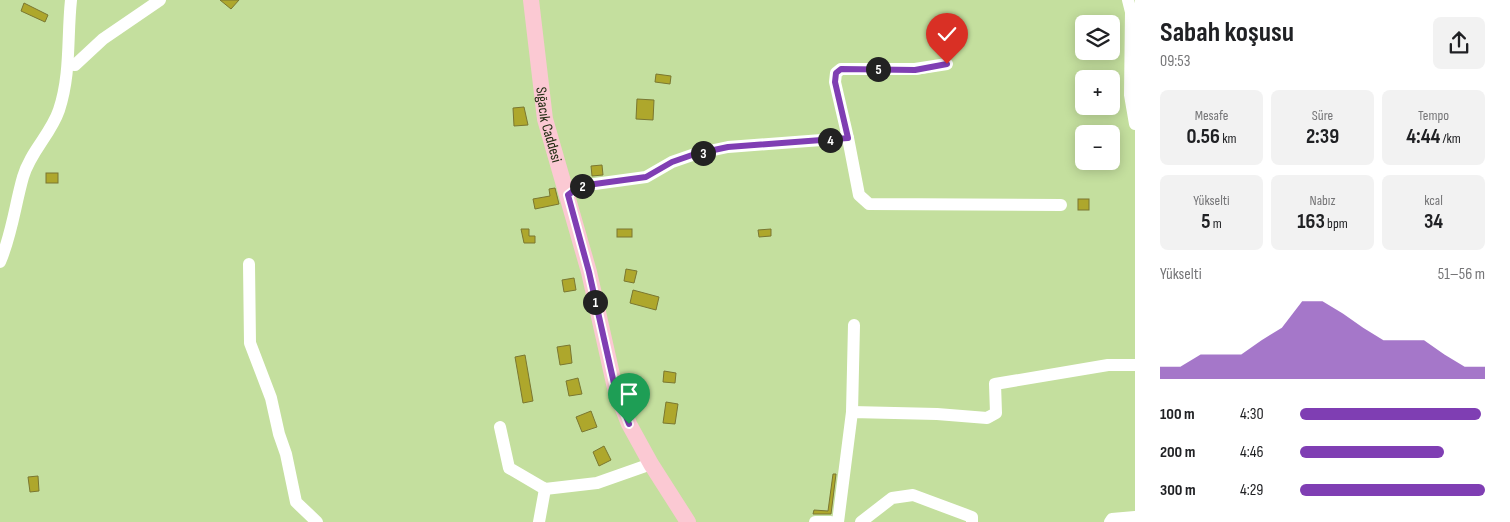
<!DOCTYPE html>
<html lang="tr">
<head>
<meta charset="utf-8">
<style>
  :root { --surface:#fff; --page:#f2f2f2; --text:#202124; --muted:#757577; --accent:#7f3eb3 }
  body { margin:0; font-family:"Sofia Sans Condensed",sans-serif; background:var(--page); color:var(--text); height:100vh; display:flex; flex-direction:column; font-size:19px; white-space:nowrap }
  * { box-sizing:border-box; margin:0 }
  p { font-size:16px; color:var(--muted) }
  .icon { flex:none; width:28px; height:28px; fill:none; stroke:currentColor; stroke-width:2; stroke-linecap:round; stroke-linejoin:round }
  .map { position:relative; flex:1; overflow:hidden }
  .drawer { display:flex; flex-direction:column; background:var(--surface); width:375px }
  .drawer>* { flex:none }
  .controls { position:absolute; left:1075px; top:15px; display:grid; gap:10px }
  .controls a { display:grid; place-items:center; width:45px; height:45px; border-radius:8px; background:var(--surface); box-shadow:0 2px 12px #0003; font-size:25px }
  .pin { position:absolute; display:grid; place-items:center; width:42px; height:42px; color:#fff; margin:-51px -21px; border-radius:50% 50% 50% 0; rotate:-45deg; box-shadow:0 0 5px #0007 }
  .pin .icon { rotate:45deg }
  .km { position:absolute; width:25px; height:25px; margin:-12px; border-radius:50%; background:#222; color:#fff; font-size:14px; line-height:25px; text-align:center }
  .round { display:grid; place-items:center; flex:none; width:52px; height:52px; border-radius:8px; background:var(--page) }
  .head { display:flex; align-items:center; justify-content:space-between; height:85px; padding:0 25px }
  h1 { font-size:28px; font-weight:700; line-height:38px }
  .stats { display:grid; grid-template-columns:repeat(3,1fr); gap:8px; height:85px; padding:5px 25px }
  .stats div { display:grid; align-content:center; border-radius:8px; background:var(--page); text-align:center }
  .stats b { font-size:21px; font-weight:700 }
  .stats small { font-size:14px; font-weight:400 }
  .stats p { font-size:14px }
  .chart { height:140px; padding:10px 25px }
  .chart p { display:flex; justify-content:space-between }
  .chart svg { width:100%; height:90px; margin-top:5px; fill:var(--accent); opacity:.7 }
  ul { padding:0 25px; list-style:none; font-size:16px }
  li { display:grid; grid-template-columns:80px 60px 1fr; align-items:center; height:38px }
  li i { height:12px; border-radius:6px; background:var(--accent) }
  main { display:flex; flex:1; min-height:0 }
  .map>svg:first-child { display:block }
  .building { fill:#aea72c; stroke:#7a7731 }
  .lines { fill:none; stroke-linecap:round; stroke-linejoin:round }
  .minor { stroke:#fff; stroke-width:12 }
  .major { stroke:#fbc9d3; stroke-width:16 }
  .route-casing { stroke:#fff; stroke-width:10 }
  .route { stroke:#7f3eb3; stroke-width:6 }
  .labels { text-anchor:middle; dominant-baseline:central; stroke-width:4; stroke-linejoin:round; paint-order:stroke }
  .street-label { font-size:15px; fill:#232d13; stroke:#ecfbda }
</style>
</head>
<body>
<main>
<div class="map">
<svg width="1135" height="522" viewBox="0 0 1135 522">
  <rect width="100%" height="100%" fill="#c4df9e"/>
  <g class="building">
    <path d="M220 0H239L231 9Z"/>
    <path d="M24 3 48 15 45 22 21 11Z"/>
    <path d="M656 74 671 76 670 84 655 82Z"/>
    <path d="M637 99 654 100 653 120 636 119Z"/>
    <path d="M524 107 528 125 514 126 513 108Z"/>
    <path d="M602 165 603 175 592 176 591 166Z"/>
    <rect x="46" y="173" width="12" height="10"/>
    <path d="M555 188 559 204 535 209 533 199 550 196 549 189Z"/>
    <rect x="1078" y="199" width="11" height="11"/>
    <path d="M521 229H529V236H535V243H524Z"/>
    <rect x="617" y="229" width="15" height="8"/>
    <path d="M771 229V236L759 237 758 230Z"/>
    <path d="M626 269 637 271 634 283 624 281Z"/>
    <path d="M574 278 576 290 564 292 562 280Z"/>
    <path d="M633 290 659 297 656 310 630 303Z"/>
    <path d="M570 345 572 363 560 365 557 347Z"/>
    <path d="M525 355 533 401 523 403 515 357Z"/>
    <path d="M664 371 676 373 675 383 663 382Z"/>
    <path d="M578 378 582 394 569 396 566 381Z"/>
    <path d="M666 402 678 404 675 424 663 423Z"/>
    <path d="M591 411 597 427 582 432 576 417Z"/>
    <path d="M604 446 611 460 599 466 593 452Z"/>
    <path d="M833 474H836L831 514H813L814 510 828 511Z"/>
    <path d="M38 476 39 491 30 492 28 477Z"/>
  </g>
  <g class="lines">
    <g class="minor">
      <path d="M1128 0 1131 12 1130 95 1135 124"/>
      <path d="M69 64 75 65 103 39 160 0"/>
      <path d="M848 138 835 82 836 73 841 69H915L947 64"/>
      <path d="M568 195 580 186 646 177 672 162 695 154 728 147 848 138 859 195 869 204 1061 205"/>
      <path d="M0 262C12 234 15 205 23 177 30 152 51 134 59 110 71 74 67 37 71 0"/>
      <path d="M249 264 250 343 271 398 279 434 286 454 296 502 317 522"/>
      <path d="M852 412 854 325"/>
      <path d="M500 427 509 468 545 489 597 483 651 464"/>
      <path d="M539 522 545 489"/>
      <path d="M815 522H831"/>
      <path d="M838 522 852 412 937 414 987 418 996 413 995 384 1108 365H1135"/>
      <path d="M861 522 892 498 913 495 972 517V522"/>
      <path d="M1110 522 1112 519 1135 517"/>
    </g>
    <path class="major" id="s1" d="M531 0 545 119 589 272 615 388 629 424 651 464 688 522"/>
  </g>
  <g class="lines">
    <g class="route-casing">
      <path id="route" d="M629 424 615 388 589 272 568 195 580 186 646 177 672 162 695 154 728 147 848 138 835 82 836 73 841 69 915 70 947 64"/>
    </g>
    <use href="#route" class="route"/>
  </g>
  <g class="labels">
    <g class="street-label">
      <text stroke="none"><textPath href="#s1" startOffset="126">Sığacık Caddesi</textPath></text>
    </g>
  </g>
</svg>
<div class="controls">
<a><svg class="icon" aria-label="layers" viewBox="0 0 24 24"><path d="M12 4l9 5-9 5-9-5zM3 14l9 5 9-5"/></svg></a>
<a>+</a>
<a>−</a>
</div>
<div class="pin" style="left:629px;top:424px;background:#1e9e55"><svg class="icon" aria-label="arrive" viewBox="0 0 24 24"><path d="M6 21V4h12l-3 4 3 4H6"/></svg></div>
<div class="pin" style="left:947px;top:64px;background:#d93025"><svg class="icon" aria-label="check" viewBox="0 0 24 24"><path d="M5 12l5 5 9-10"/></svg></div>
<b class="km" style="left:595px;top:302px">1</b>
<b class="km" style="left:582px;top:186px">2</b>
<b class="km" style="left:703px;top:153px">3</b>
<b class="km" style="left:830px;top:140px">4</b>
<b class="km" style="left:878px;top:69px">5</b>
</div>
<section class="drawer">
<div class="head"><div><h1>Sabah koşusu</h1><p>09:53</p></div><a class="round"><svg class="icon" aria-label="share" viewBox="0 0 24 24"><path d="M12 15V3M7 8l5-5 5 5M5 13v7h14v-7"/></svg></a></div>
<div class="stats">
<div><p>Mesafe</p><b>0.56<small> km</small></b></div>
<div><p>Süre</p><b>2:39</b></div>
<div><p>Tempo</p><b>4:44<small> /km</small></b></div>
</div>
<div class="stats">
<div><p>Yükselti</p><b>5<small> m</small></b></div>
<div><p>Nabız</p><b>163<small> bpm</small></b></div>
<div><p>kcal</p><b>34</b></div>
</div>
<div class="chart"><p><span>Yükselti</span>51–56 m</p>
<svg viewBox="0 0 160 44" preserveAspectRatio="none"><path d="M0 44V38L10 38L20 32L30 32L40 32L50 25L60 19L70 6L80 6L90 12L100 19L110 25L120 25L130 25L140 32L150 38L160 38V44z"/></svg>
</div>
<ul>
<li><b>100 m</b>4:30<i style="width:98%"></i></li>
<li><b>200 m</b>4:46<i style="width:78%"></i></li>
<li><b>300 m</b>4:29<i style="width:100%"></i></li>
</ul>
</section>
</main>
</body>
</html>
